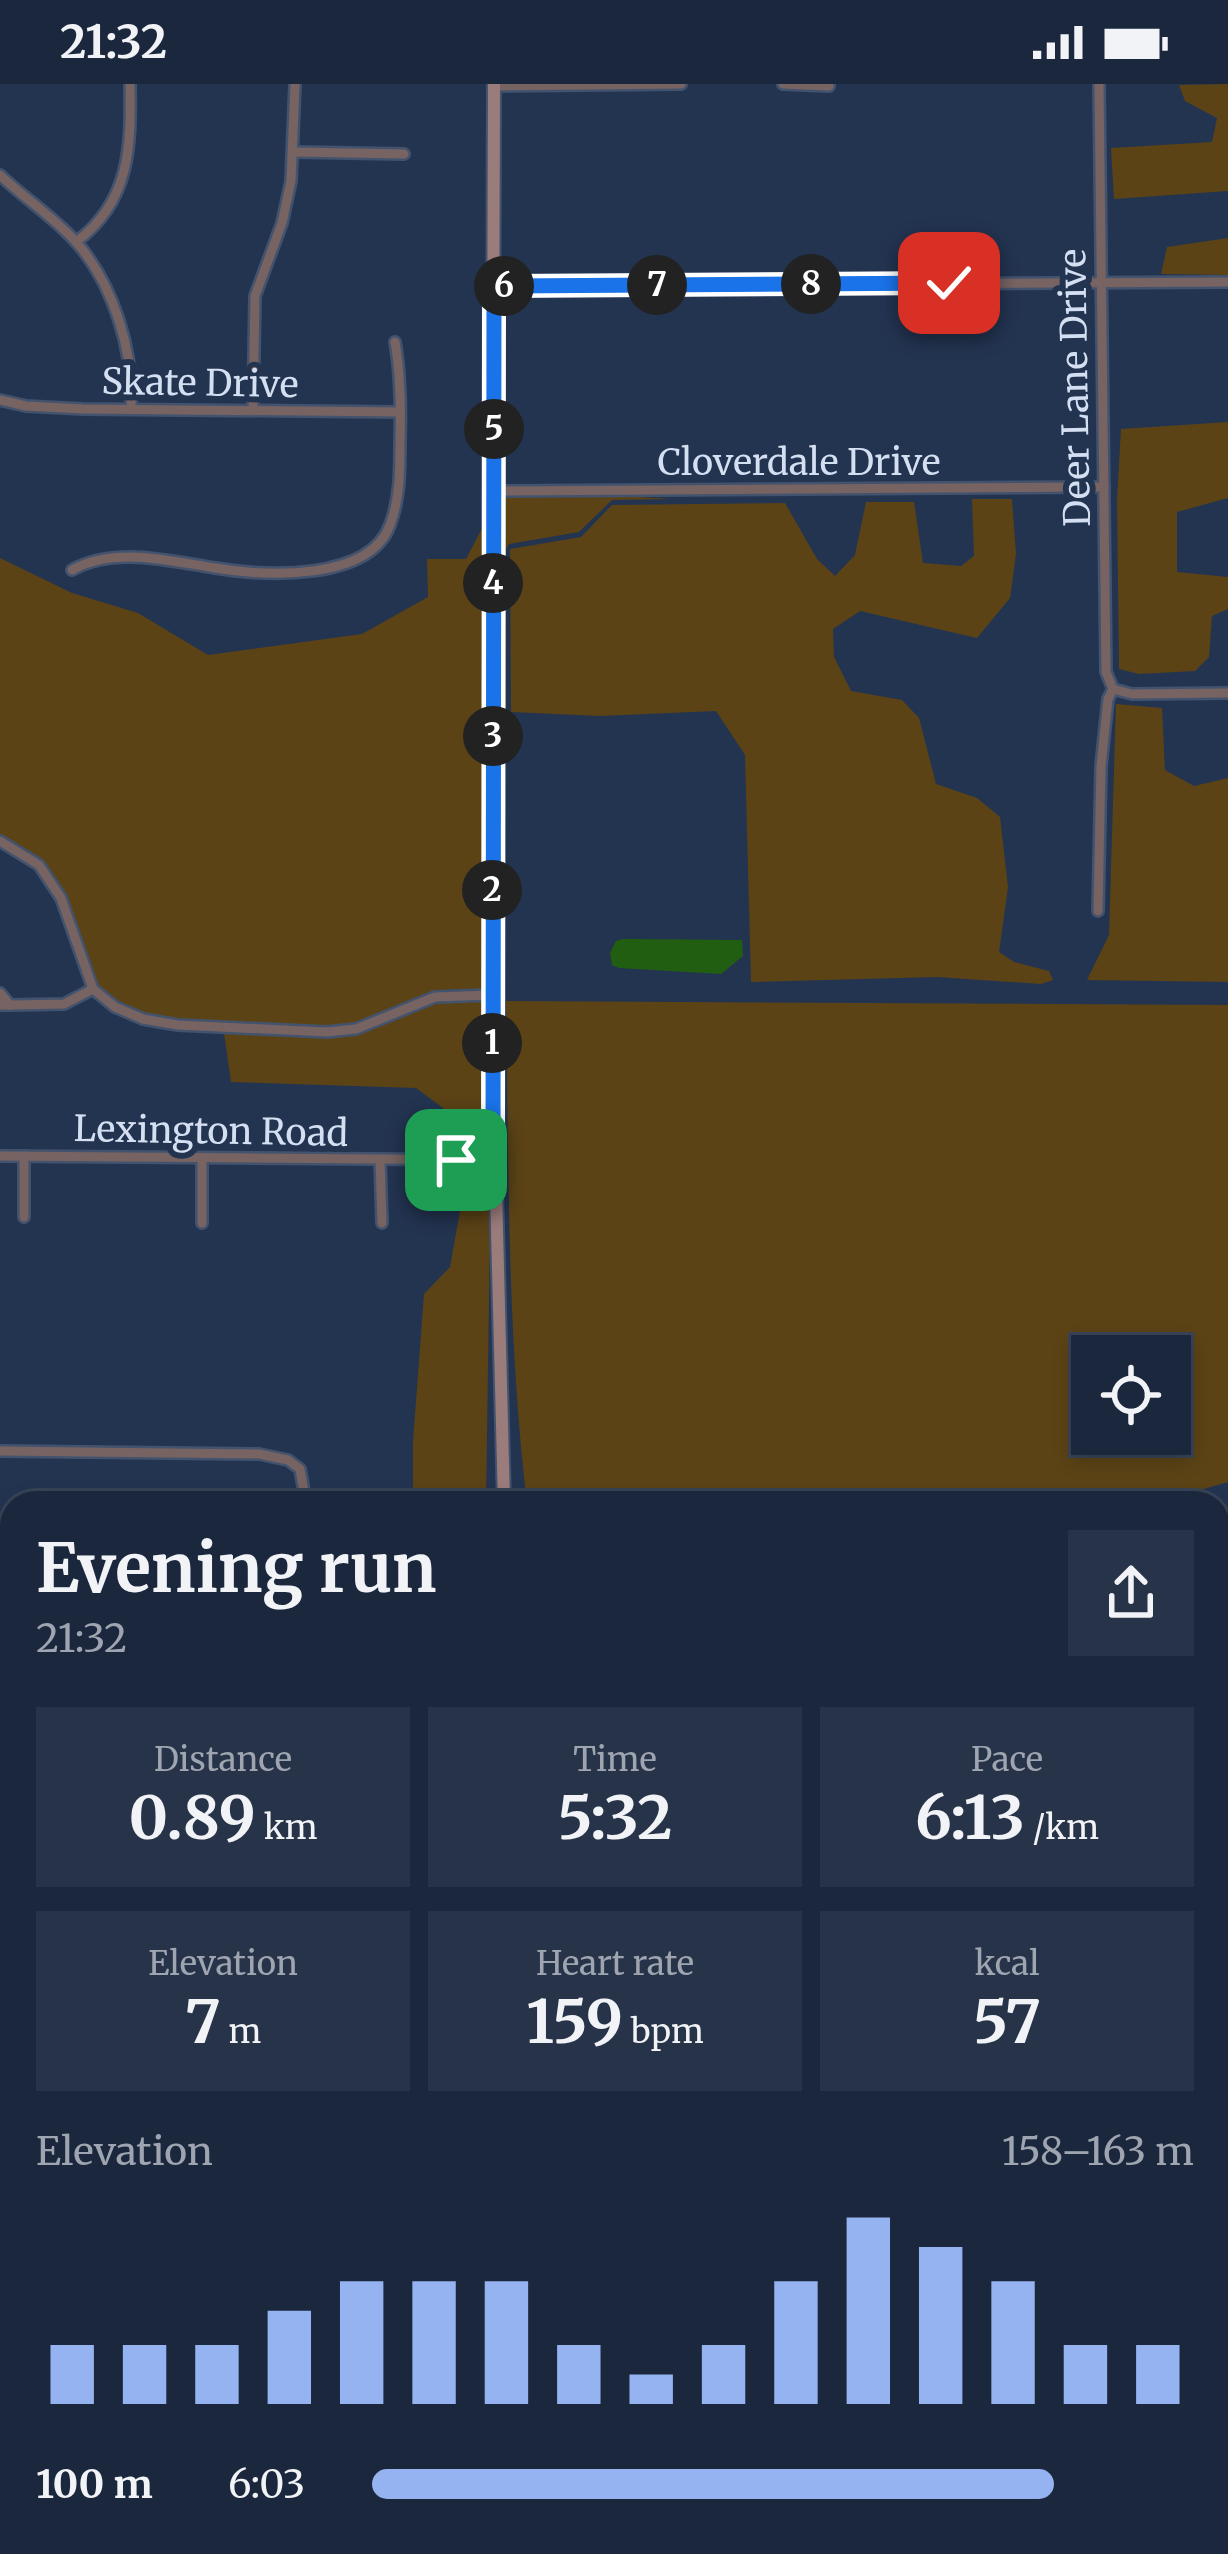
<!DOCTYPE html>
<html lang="en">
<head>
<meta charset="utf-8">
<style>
  :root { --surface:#1a273d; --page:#273348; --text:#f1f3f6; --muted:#9fa5b0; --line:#384457; --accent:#95b2f1 }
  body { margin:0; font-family:Merriweather,serif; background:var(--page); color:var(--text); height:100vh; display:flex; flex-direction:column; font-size:45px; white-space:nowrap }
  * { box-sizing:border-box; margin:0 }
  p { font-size:39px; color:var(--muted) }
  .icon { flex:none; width:66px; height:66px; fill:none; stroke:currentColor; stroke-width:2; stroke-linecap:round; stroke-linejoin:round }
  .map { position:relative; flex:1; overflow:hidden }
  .drawer { position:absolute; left:0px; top:1407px; width:1230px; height:1065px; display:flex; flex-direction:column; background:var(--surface); border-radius:36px 36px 0 0; box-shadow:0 6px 18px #0003,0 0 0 3px var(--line) }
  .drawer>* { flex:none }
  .tools { position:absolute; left:1071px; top:1251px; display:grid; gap:24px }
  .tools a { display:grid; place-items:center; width:120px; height:120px; border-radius:0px; background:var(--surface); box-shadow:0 6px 18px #0003,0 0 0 3px var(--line); font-size:60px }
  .pin { position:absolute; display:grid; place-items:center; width:102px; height:102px; color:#fff; margin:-51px; border-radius:24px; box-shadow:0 6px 18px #0006 }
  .km { position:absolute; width:60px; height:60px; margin:-30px; border-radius:50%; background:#222; color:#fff; font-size:33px; line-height:60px; text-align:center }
  .round { display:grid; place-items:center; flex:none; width:126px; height:126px; border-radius:0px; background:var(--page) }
  .overview { display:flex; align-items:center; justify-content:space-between; height:204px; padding:0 36px }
  h1 { font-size:66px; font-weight:700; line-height:90px }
  .stats { display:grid; grid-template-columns:repeat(3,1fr); gap:18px; height:204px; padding:12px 36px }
  .stats div { display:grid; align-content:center; border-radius:0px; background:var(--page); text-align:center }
  .stats b { font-size:60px; font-weight:700 }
  .stats small { font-size:33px; font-weight:400 }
  .stats p { font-size:33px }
  .chart { height:336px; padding:24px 36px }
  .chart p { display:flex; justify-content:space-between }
  .chart svg { width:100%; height:216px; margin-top:12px; stroke:var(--accent); stroke-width:6 }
  ul { padding:0 36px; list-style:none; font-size:39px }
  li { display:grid; grid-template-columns:192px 144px 1fr; align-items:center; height:90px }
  li i { height:30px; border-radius:15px; background:var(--accent) }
  .status { display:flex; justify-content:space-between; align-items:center; height:84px; padding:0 60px; background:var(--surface); direction:ltr }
  .status svg { height:33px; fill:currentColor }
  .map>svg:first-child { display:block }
  .green { fill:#5b4316; fill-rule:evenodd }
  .water { fill:#225e11 }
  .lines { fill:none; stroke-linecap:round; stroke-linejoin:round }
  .minor-casing { stroke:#43536e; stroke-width:14 }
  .tertiary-casing { stroke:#43536e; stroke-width:15 }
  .secondary-casing { stroke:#43536e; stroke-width:16 }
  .motorway-casing { stroke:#43536e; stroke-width:21 }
  .minor { stroke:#766362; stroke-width:9 }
  .tertiary { stroke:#766362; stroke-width:10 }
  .secondary { stroke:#9a7c7b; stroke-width:12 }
  .motorway { stroke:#cfa09f; stroke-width:16 }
  .route-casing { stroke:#fff; stroke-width:24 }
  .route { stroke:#1a73e8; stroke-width:15 }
  .labels { text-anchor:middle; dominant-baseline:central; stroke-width:12; stroke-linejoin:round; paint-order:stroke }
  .street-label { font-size:36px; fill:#d4dff2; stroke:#233451 }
</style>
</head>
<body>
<div class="status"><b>21:32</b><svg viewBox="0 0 49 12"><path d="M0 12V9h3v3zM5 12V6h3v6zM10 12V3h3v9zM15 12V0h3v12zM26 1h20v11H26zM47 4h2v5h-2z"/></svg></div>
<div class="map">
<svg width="1228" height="2470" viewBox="0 0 1228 2470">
  <rect width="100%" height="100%" fill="#233451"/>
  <g class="green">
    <path d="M1228 0V107L1114 115 1111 64 1212 58 1217 34 1185 17 1179 1Z"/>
    <path d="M1228 154V191L1161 190 1167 163Z"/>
    <path d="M1228 338V414L1177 428V488L1228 493V525L1212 532 1209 573 1195 587 1139 590 1119 585 1117 415 1121 345Z"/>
    <path d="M621 412 672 415 612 416 579 448 509 460 506 465V628L510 633H498L499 413Z"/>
    <path d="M972 415H1012L1016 470 1010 514 977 554 860 527 833 545 834 573 851 607 902 616 919 634 936 700 977 714 1000 733 1008 803 999 868 1014 878 1049 887 1053 896 1041 900 937 893 751 898 745 671 716 627 600 632 511 628 510 465 581 453 612 421 785 419 817 475 835 492 855 471 866 418H914L923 479 961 482 974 472Z"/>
    <path d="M488 433 486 905 438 906 355 940 327 942 178 935 144 929 118 917 97 901 65 812 42 776 0 750V474L72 509 138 529 208 571 362 550 428 513 427 475H466Z"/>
    <path d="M1116 620 1162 624 1165 686 1194 702 1228 694V898L1087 896 1109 851Z"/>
    <path d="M486 917 488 1070H472L443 1024 416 1004 231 998 224 949 327 954 358 951 437 919Z"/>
    <path d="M506 917 1228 921V1398L1159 1418 1100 1412 1095 1419H527C507 1253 509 1084 506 917ZM1092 1272H1170V1350H1092Z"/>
    <path d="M480 1082 488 1095 490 1145 486 1419H413V1358L424 1210 450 1183 463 1110Z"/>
    <path d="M1228 1793V2054L1218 2057V1797Z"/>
    <path d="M12 2166V2217L0 2222V2167Z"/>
    <path d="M1218 2237 1228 2240V2470H1007L1000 2460H1218Z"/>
    <path d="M116 2460H170L169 2470H116Z"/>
    <path d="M538 2460H994L1002 2470H538Z"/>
  </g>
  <g class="water">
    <path d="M623 855 742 856 743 872 721 890 619 884 612 881 610 869 616 857Z"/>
    <path d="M1228 1427V1542L1218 1547V1429Z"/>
  </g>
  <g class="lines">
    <g class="minor-casing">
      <g id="minor">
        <path d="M783 0 829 2"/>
        <path d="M1099 0 1106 588 1113 605"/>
        <path d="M494 2 681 0"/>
        <path d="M295 68 404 70"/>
        <path d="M0 91C25 115 54 133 77 159 114 202 134 268 131 324"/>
        <path d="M76 158C131 117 131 62 130 0"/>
        <path d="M494 202 1228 198"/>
        <path d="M0 316 26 322 83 325 400 328"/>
        <path d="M253 325 255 212 282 139 291 97 295 0"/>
        <path d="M494 407 1104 403"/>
        <path d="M72 486C114 462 170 477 215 484 264 492 369 498 390 441 400 415 400 386 400 359 401 325 401 292 395 258"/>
        <path d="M1113 605 1132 610 1228 609"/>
        <path d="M0 757 39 781 61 814 93 905 115 923 143 935 178 941 327 948 356 945 435 913 491 911"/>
        <path d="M1098 827 1101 682 1108 615 1113 605"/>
        <path d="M0 909 10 921H0"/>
        <path d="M10 921 64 920 93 905"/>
        <path d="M0 1072 493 1076"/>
        <path d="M24 1072V1133"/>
        <path d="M202 1074V1139"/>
        <path d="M380 1076 382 1139"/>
        <path d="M0 1367 259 1370 288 1376 300 1385 306 1419"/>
        <path d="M0 1720 12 1743"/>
        <path d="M0 2083H12"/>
        <path d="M177 2470 178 2460"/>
        <path d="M421 2470V2460"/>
      </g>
    </g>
    <g class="tertiary-casing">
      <path id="tertiary" d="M0 1884 12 1885"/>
    </g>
    <g class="secondary-casing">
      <g id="secondary">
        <path d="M494 0 491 911 504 1419"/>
        <path d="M512 2460V2470"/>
      </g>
    </g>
    <g class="motorway-casing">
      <g id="motorway">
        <path d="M1218 1696 1228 1691"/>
        <path d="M1218 1736 1228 1731"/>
        <path d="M0 2243 12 2238"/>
        <path d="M0 2288 12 2283"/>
      </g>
    </g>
    <use href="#minor" class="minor"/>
    <use href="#tertiary" class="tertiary"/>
    <use href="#secondary" class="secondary"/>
    <use href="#motorway" class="motorway"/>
  </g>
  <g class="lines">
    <g class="route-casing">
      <path id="route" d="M456 1076H493L494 202 949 199"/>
    </g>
    <use href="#route" class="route"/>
  </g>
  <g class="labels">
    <g class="street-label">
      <text transform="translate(200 299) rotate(1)">Skate Drive</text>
      <text transform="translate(1075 304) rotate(-91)">Deer Lane Drive</text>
      <text x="799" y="378">Cloverdale Drive</text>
      <text transform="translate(211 1047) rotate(1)">Lexington Road</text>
    </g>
  </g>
</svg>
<div class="tools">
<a><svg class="icon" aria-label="locate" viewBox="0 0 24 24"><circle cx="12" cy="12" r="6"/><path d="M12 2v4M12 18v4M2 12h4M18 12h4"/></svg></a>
</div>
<div class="pin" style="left:456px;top:1076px;background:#1e9e55"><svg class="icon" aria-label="arrive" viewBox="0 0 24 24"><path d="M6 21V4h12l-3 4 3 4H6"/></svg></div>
<div class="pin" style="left:949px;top:199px;background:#d93025"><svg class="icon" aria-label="check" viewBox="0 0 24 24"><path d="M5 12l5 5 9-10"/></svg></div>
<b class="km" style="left:492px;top:959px">1</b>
<b class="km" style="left:492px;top:806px">2</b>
<b class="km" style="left:493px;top:652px">3</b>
<b class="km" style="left:493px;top:499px">4</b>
<b class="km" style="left:494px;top:345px">5</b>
<b class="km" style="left:504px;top:202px">6</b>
<b class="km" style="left:657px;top:201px">7</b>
<b class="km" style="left:811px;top:200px">8</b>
<section class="drawer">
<div class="overview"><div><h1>Evening run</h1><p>21:32</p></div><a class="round"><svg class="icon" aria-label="share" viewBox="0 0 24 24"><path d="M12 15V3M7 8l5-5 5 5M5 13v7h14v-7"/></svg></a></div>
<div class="stats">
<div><p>Distance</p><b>0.89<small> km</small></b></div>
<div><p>Time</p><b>5:32</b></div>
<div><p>Pace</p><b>6:13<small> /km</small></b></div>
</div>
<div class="stats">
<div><p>Elevation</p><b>7<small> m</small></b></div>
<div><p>Heart rate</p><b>159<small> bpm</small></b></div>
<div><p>kcal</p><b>57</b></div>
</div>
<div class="chart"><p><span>Elevation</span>158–163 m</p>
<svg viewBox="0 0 160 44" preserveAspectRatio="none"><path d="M5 44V32M15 44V32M25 44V32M35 44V25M45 44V19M55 44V19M65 44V19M75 44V32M85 44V38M95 44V32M105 44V19M115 44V6M125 44V12M135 44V19M145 44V32M155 44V32"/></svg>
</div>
<ul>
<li><b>100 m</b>6:03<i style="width:83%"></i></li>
</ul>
</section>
</div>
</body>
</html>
